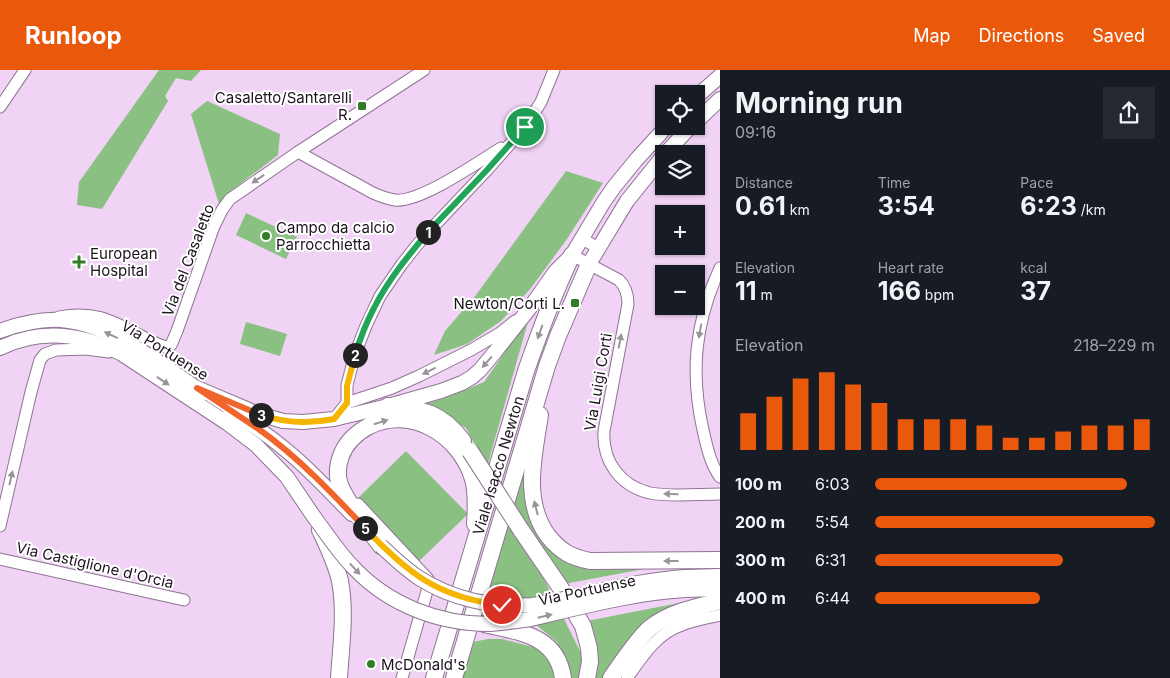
<!DOCTYPE html>
<html lang="en">
<head>
<meta charset="utf-8">
<style>
  :root { --surface:#171b24; --page:#242831; --text:#f1f3f6; --muted:#9ea1a6; --accent:#ea580c }
  body { margin:0; font-family:Inter,sans-serif; background:var(--page); color:var(--text); height:100vh; display:flex; flex-direction:column; font-size:19px; white-space:nowrap }
  * { box-sizing:border-box; margin:0 }
  p { font-size:16px; color:var(--muted) }
  .icon { flex:none; width:28px; height:28px; fill:none; stroke:currentColor; stroke-width:2; stroke-linecap:round; stroke-linejoin:round }
  .map { position:relative; flex:1; overflow:hidden }
  .drawer { display:flex; flex-direction:column; background:var(--surface); width:450px }
  .drawer>* { flex:none }
  .controls { position:absolute; left:655px; top:15px; display:grid; gap:10px }
  .controls a { display:grid; place-items:center; width:50px; height:50px; border-radius:0px; background:var(--surface); box-shadow:0 1px 4px #0004; font-size:25px }
  .pin { position:absolute; display:grid; place-items:center; width:42px; height:42px; color:#fff; margin:-21px; border:2px solid #fff; border-radius:50%; box-shadow:0 1px 5px #0007 }
  .km { position:absolute; width:25px; height:25px; margin:-12px; border-radius:50%; background:#222; color:#fff; font-size:14px; line-height:25px; text-align:center }
  .round { display:grid; place-items:center; flex:none; width:52px; height:52px; border-radius:0px; background:var(--page) }
  .summary { display:flex; align-items:center; justify-content:space-between; height:85px; padding:0 15px }
  h1 { font-size:28px; font-weight:700; line-height:38px }
  .figures { display:grid; grid-template-columns:repeat(3,1fr); gap:8px; height:85px; padding:5px 15px }
  .figures div { display:grid; align-content:center }
  .figures b { font-size:25px; font-weight:700 }
  .figures small { font-size:14px; font-weight:400 }
  .figures p { font-size:14px }
  .chart { height:140px; padding:10px 15px }
  .chart p { display:flex; justify-content:space-between }
  .chart svg { width:100%; height:90px; margin-top:5px; stroke:var(--accent); stroke-width:6 }
  ul { padding:0 15px; list-style:none; font-size:16px }
  li { display:grid; grid-template-columns:80px 60px 1fr; align-items:center; height:38px }
  li i { height:12px; border-radius:6px; background:var(--accent) }
  header { display:flex; align-items:center; gap:30px; box-sizing:border-box; height:70px; padding:0 25px; background:var(--accent); color:#fff }
  header strong { font-size:24px }
  nav { display:flex; gap:28px; margin-inline-start:auto; font-size:18px }
  main { display:flex; flex:1; min-height:0 }
  .map>svg:first-child { display:block }
  .green { fill:#8ac082 }
  .lines { fill:none; stroke-linecap:round; stroke-linejoin:round }
  .minor-casing { stroke:#8e7492; stroke-width:13 }
  .major-casing { stroke:#8e7492; stroke-width:16 }
  .highway-casing { stroke:#8e7492; stroke-width:18 }
  .minor { stroke:#fff; stroke-width:11 }
  .major { stroke:#fff; stroke-width:14 }
  .highway { stroke:#fff; stroke-width:16 }
  .major-bridge-casing { stroke:#8e7492; stroke-width:16; stroke-linecap:butt }
  .highway-bridge-casing { stroke:#8e7492; stroke-width:18; stroke-linecap:butt }
  .major-bridge { stroke:#fff; stroke-width:14 }
  .highway-bridge { stroke:#fff; stroke-width:16 }
  .oneway { fill:#99949a }
  .split-1-casing { stroke:#fff; stroke-width:10 }
  .split-2-casing { stroke:#fff; stroke-width:10 }
  .split-3-casing { stroke:#fff; stroke-width:10 }
  .split-4-casing { stroke:#fff; stroke-width:10 }
  .split-5-casing { stroke:#fff; stroke-width:10 }
  .split-6-casing { stroke:#fff; stroke-width:10 }
  .split-1 { stroke:#22a559; stroke-width:6 }
  .split-2 { stroke:#22a559; stroke-width:6 }
  .split-3 { stroke:#f5b400; stroke-width:6 }
  .split-4 { stroke:#f0652b; stroke-width:6 }
  .split-5 { stroke:#f0652b; stroke-width:6 }
  .split-6 { stroke:#f5b400; stroke-width:6 }
  .poi-dot { fill:#317e26; stroke:#fff; stroke-width:2 }
  .labels { text-anchor:middle; dominant-baseline:central; stroke-width:4; stroke-linejoin:round; paint-order:stroke }
  .poi-label { font-size:15px; fill:#1c121e; stroke:#fff; text-anchor:start }
  .street-label { font-size:15px; fill:#1c121e; stroke:#fff }
</style>
</head>
<body>
<header>
<strong>Runloop</strong>
<nav><a>Map</a><a>Directions</a><a>Saved</a></nav>
</header>
<main>
<div class="map">
<svg width="720" height="608" viewBox="0 0 720 608">
  <rect width="100%" height="100%" fill="#f0d3f5"/>
  <g class="green">
    <path d="M159 0H201L191 11 176 8 165 26 168 31 102 139 77 135 79 112Z"/>
    <path d="M207 31 280 64 278 85 231 121 219 134 191 44Z"/>
    <path d="M566 101 603 113 567 169 531 218 501 251 467 274 434 285 445 261 476 225Z"/>
    <path d="M246 143 297 167 286 189 236 165Z"/>
    <path d="M529 248 487 397 466 358 422 335 445 328 484 312Z"/>
    <path d="M246 252 287 264 280 286 240 274Z"/>
    <path d="M528 372 524 414 543 466 577 496 644 499 564 514 513 432Z"/>
    <path d="M406 381 468 444 417 493 356 430Z"/>
    <path d="M506 453 541 503 583 587 579 608H572L557 572 512 535 489 519Z"/>
    <path d="M694 530 676 540 607 608H595L587 551Z"/>
    <path d="M488 569H502L537 578 554 593 557 608H461L473 572Z"/>
  </g>
  <g class="lines">
    <g class="minor-casing">
      <g id="minor">
        <path d="M0 37 25 0"/>
        <path d="M298 82 373 123C380 126 387 129 395 130 420 133 478 92 501 78"/>
        <path d="M581 168 598 178"/>
        <path d="M572 185 619 210C626 217 628 224 628 234L604 361C602 391 620 416 650 423 670 427 699 424 720 424"/>
        <path d="M720 198C695 252 690 302 703 360 707 377 710 393 720 407"/>
        <path d="M59 247C104 238 122 259 160 275L166 277 171 275 177 261 214 156 222 140 230 129 298 82 424 0"/>
        <path d="M347 333V315L355 284 366 256 380 226 402 194 417 175 434 156 487 100 525 57 541 32 554 0"/>
        <path d="M334 349 347 333 392 318 419 306 471 280 500 263 515 251"/>
        <path d="M358 434 428 509 429 514 402 608"/>
        <path d="M0 456 31 322 40 290 45 284 56 280 86 279 109 282"/>
        <path d="M0 489 184 530"/>
        <path d="M627 608C642 587 657 563 682 555 694 550 708 548 720 545"/>
      </g>
    </g>
    <g class="major-casing">
      <g id="major">
        <path d="M696 27 720 6"/>
        <path d="M696 52 720 29"/>
        <path d="M665 84 691 56"/>
        <path d="M589 194 627 131 664 85"/>
        <path d="M0 261C19 254 40 249 60 250 113 254 161 295 204 323"/>
        <path d="M0 278C41 258 83 264 122 284L227 353 256 375 287 407 314 447"/>
        <path d="M197 318 256 343 283 351 303 352 334 349 388 336 441 321 462 313 472 307 480 300 495 282 529 239 555 202 572 185 603 133 614 117 636 90 667 56"/>
        <path d="M230 340C252 354 274 369 293 386 314 404 333 425 352 444"/>
        <path d="M686 507 720 506"/>
        <path d="M685 520 720 519"/>
      </g>
    </g>
    <g class="highway-casing">
      <g id="highway">
        <path d="M388 336C423 339 441 342 463 371"/>
        <path d="M540 345C534 385 522 431 548 466 561 482 571 487 590 491L720 490"/>
        <path d="M320 460C328 477 336 493 340 511 346 543 341 576 339 608"/>
        <path d="M521 460 560 517 583 556 589 578 590 592 587 608"/>
        <path d="M381 476C369 460 344 430 339 412 337 404 338 394 341 386 346 372 356 363 369 356 411 335 460 365 473 409 477 423 476 439 475 454"/>
        <path d="M484 554C519 562 557 565 563 608"/>
        <path id="s1" d="M434 608 526 301C540 261 554 222 572 185"/>
        <path d="M454 608 547 296 558 266 589 194"/>
        <path d="M611 608C621 594 638 568 650 558 670 542 696 537 720 531"/>
      </g>
    </g>
    <use href="#minor" class="minor"/>
    <use href="#major" class="major"/>
    <use href="#highway" class="highway"/>
    <g class="major-bridge-casing">
      <g id="major-bridge">
        <path d="M314 447C327 464 339 483 354 498 389 535 439 554 489 554 503 553 517 551 531 549 582 537 633 523 685 520"/>
        <path d="M381 476C393 487 405 499 419 508 452 529 492 538 532 535 547 533 562 529 577 526 613 518 649 509 686 507"/>
      </g>
    </g>
    <g class="highway-bridge-casing">
      <path id="highway-bridge" d="M470 381 521 460"/>
    </g>
    <use href="#major-bridge" class="major-bridge"/>
    <use href="#highway-bridge" class="highway-bridge"/>
  </g>
  <defs><path id="oneway-solid" d="M-6-.8H1V-3.2L6.5 0L1 3.2V.8H-6Z" transform="scale(1.25)"/></defs>
  <g class="oneway">
    <use href="#oneway-solid" transform="translate(258 109) rotate(146)"/>
    <use href="#oneway-solid" transform="translate(700 261) rotate(100)"/>
    <use href="#oneway-solid" transform="translate(540 262) rotate(110)"/>
    <use href="#oneway-solid" transform="translate(111 265) rotate(-155)"/>
    <use href="#oneway-solid" transform="translate(620 271) rotate(-79)"/>
    <use href="#oneway-solid" transform="translate(487 292) rotate(131)"/>
    <use href="#oneway-solid" transform="translate(429 301) rotate(154)"/>
    <use href="#oneway-solid" transform="translate(163 311) rotate(33)"/>
    <use href="#oneway-solid" transform="translate(381 352) rotate(-18)"/>
    <use href="#oneway-solid" transform="translate(11 408) rotate(-77)"/>
    <use href="#oneway-solid" transform="translate(671 424) rotate(-179)"/>
    <use href="#oneway-solid" transform="translate(536 438) rotate(-104)"/>
    <use href="#oneway-solid" transform="translate(671 491) rotate(180)"/>
    <use href="#oneway-solid" transform="translate(355 499) rotate(47)"/>
    <use href="#oneway-solid" transform="translate(545 546) rotate(-13)"/>
  </g>
  <g class="lines">
    <g class="split-1-casing">
      <path id="split-1" d="M428 162 487 100 525 57"/>
    </g>
    <g class="split-2-casing">
      <path id="split-2" d="M355 285C360 269 366 253 374 238 388 210 408 186 428 162"/>
    </g>
    <g class="split-3-casing">
      <path id="split-3" d="M261 345C285 353 309 354 334 349L347 333V316L355 285"/>
    </g>
    <g class="split-4-casing">
      <path id="split-4" d="M260 360 197 318 261 345"/>
    </g>
    <g class="split-5-casing">
      <path id="split-5" d="M260 360C299 388 332 423 365 458"/>
    </g>
    <g class="split-6-casing">
      <path id="split-6" d="M365 458C407 503 439 528 502 535"/>
    </g>
    <use href="#split-1" class="split-1"/>
    <use href="#split-2" class="split-2"/>
    <use href="#split-3" class="split-3"/>
    <use href="#split-4" class="split-4"/>
    <use href="#split-5" class="split-5"/>
    <use href="#split-6" class="split-6"/>
  </g>
  <g class="poi-dot">
    <rect x="357" y="31" width="10" height="10" rx="2.5"/>
    <circle cx="266" cy="166" r="5"/>
    <path d="M76.5 184.5h5v5h5v5h-5v5h-5v-5h-5v-5h5z"/>
    <rect x="570" y="228" width="10" height="10" rx="2.5"/>
    <circle cx="371" cy="594" r="5"/>
  </g>
  <g class="labels">
    <g class="poi-label">
      <text x="352" y="27" text-anchor="end">Casaletto/Santarelli<tspan x="352" dy="17">R.</tspan></text>
      <text x="276" y="157">Campo da calcio<tspan x="276" dy="17">Parrocchietta</tspan></text>
      <text x="90" y="183">European<tspan x="90" dy="17">Hospital</tspan></text>
      <text x="565" y="233" text-anchor="end">Newton/Corti L.</text>
      <text x="381" y="594">McDonald's</text>
    </g>
    <g class="street-label">
      <text transform="translate(188 190) rotate(-69)">Via del Casaletto</text>
      <text transform="translate(165 280) rotate(32)">Via Portuense</text>
      <text transform="translate(598 312) rotate(-80)">Via Luigi Corti</text>
      <text stroke="none"><textPath href="#s1" startOffset="222">Viale Isacco Newton</textPath></text>
      <text transform="translate(95 495) rotate(13)">Via Castiglione d'Orcia</text>
      <text transform="translate(587 520) rotate(-12)">Via Portuense</text>
    </g>
  </g>
</svg>
<div class="controls">
<a><svg class="icon" aria-label="locate" viewBox="0 0 24 24"><circle cx="12" cy="12" r="6"/><path d="M12 2v4M12 18v4M2 12h4M18 12h4"/></svg></a>
<a><svg class="icon" aria-label="layers" viewBox="0 0 24 24"><path d="M12 4l9 5-9 5-9-5zM3 14l9 5 9-5"/></svg></a>
<a>+</a>
<a>−</a>
</div>
<div class="pin" style="left:525px;top:57px;background:#1e9e55"><svg class="icon" aria-label="arrive" viewBox="0 0 24 24"><path d="M6 21V4h12l-3 4 3 4H6"/></svg></div>
<div class="pin" style="left:502px;top:535px;background:#d93025"><svg class="icon" aria-label="check" viewBox="0 0 24 24"><path d="M5 12l5 5 9-10"/></svg></div>
<b class="km" style="left:428px;top:162px">1</b>
<b class="km" style="left:355px;top:285px">2</b>
<b class="km" style="left:261px;top:345px">3</b>
<b class="km" style="left:365px;top:458px">5</b>
</div>
<section class="drawer">
<div class="summary"><div><h1>Morning run</h1><p>09:16</p></div><a class="round"><svg class="icon" aria-label="share" viewBox="0 0 24 24"><path d="M12 15V3M7 8l5-5 5 5M5 13v7h14v-7"/></svg></a></div>
<div class="figures">
<div><p>Distance</p><b>0.61<small> km</small></b></div>
<div><p>Time</p><b>3:54</b></div>
<div><p>Pace</p><b>6:23<small> /km</small></b></div>
</div>
<div class="figures">
<div><p>Elevation</p><b>11<small> m</small></b></div>
<div><p>Heart rate</p><b>166<small> bpm</small></b></div>
<div><p>kcal</p><b>37</b></div>
</div>
<div class="chart"><p><span>Elevation</span>218–229 m</p>
<svg viewBox="0 0 160 44" preserveAspectRatio="none"><path d="M5 44V26M15 44V18M25 44V9M35 44V6M45 44V12M55 44V21M65 44V29M75 44V29M85 44V29M95 44V32M105 44V38M115 44V38M125 44V35M135 44V32M145 44V32M155 44V29"/></svg>
</div>
<ul>
<li><b>100 m</b>6:03<i style="width:90%"></i></li>
<li><b>200 m</b>5:54<i style="width:100%"></i></li>
<li><b>300 m</b>6:31<i style="width:67%"></i></li>
<li><b>400 m</b>6:44<i style="width:59%"></i></li>
</ul>
</section>
</main>
</body>
</html>
